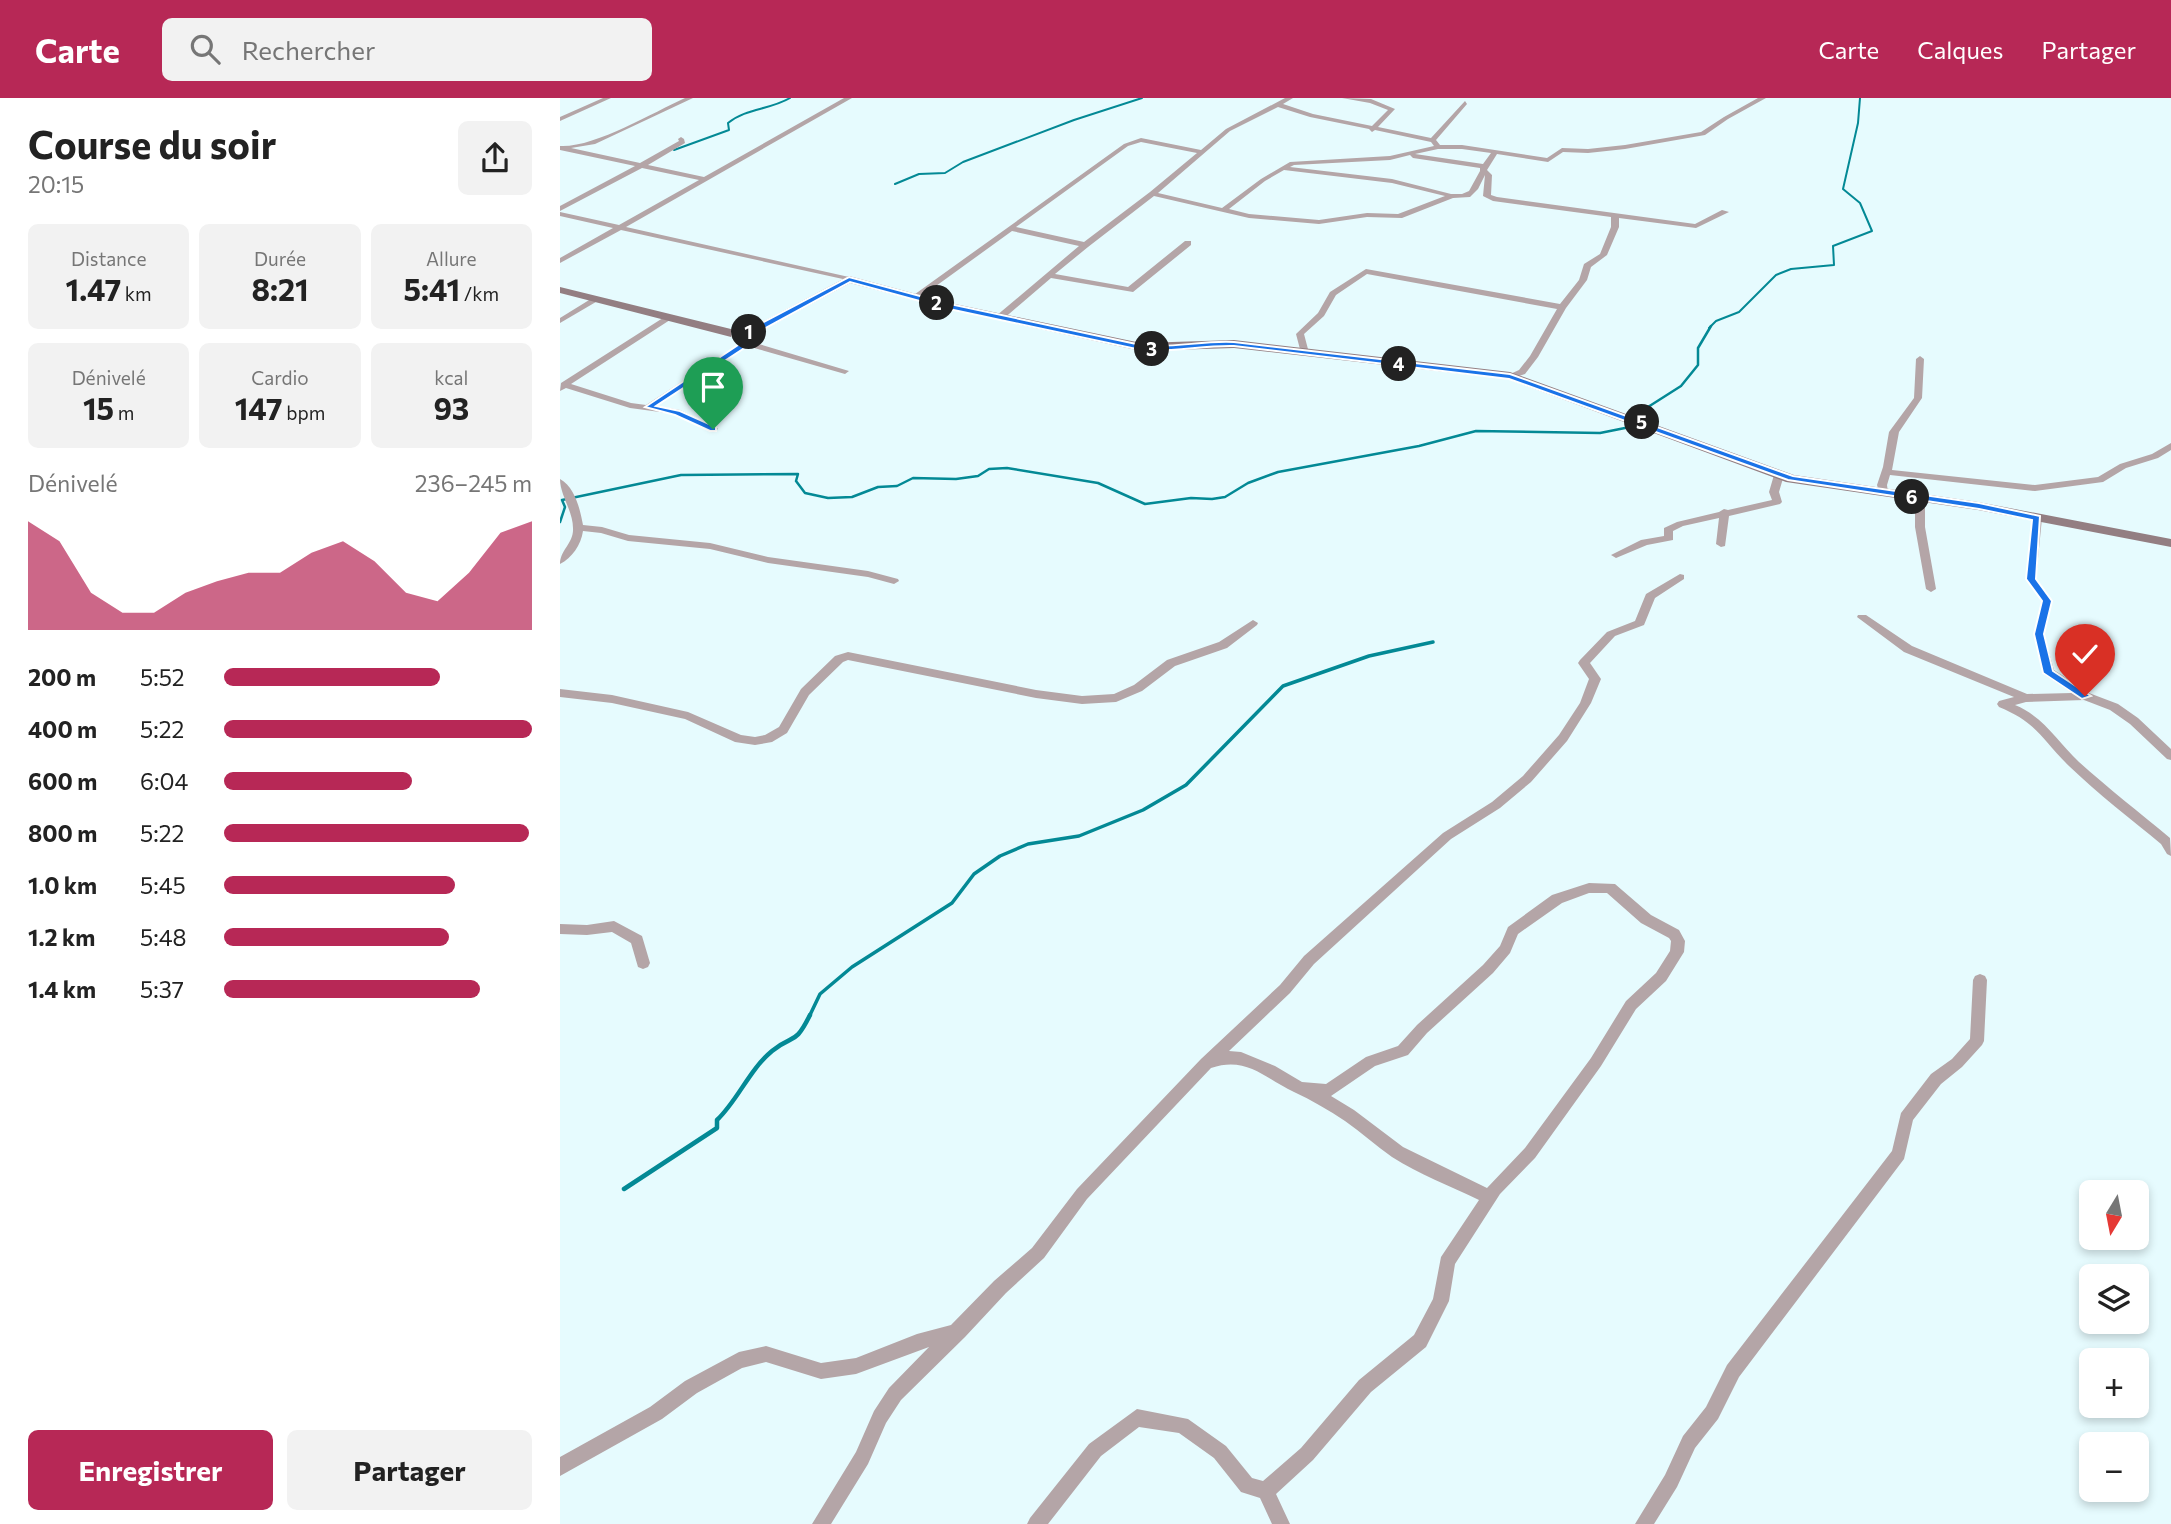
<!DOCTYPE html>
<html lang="fr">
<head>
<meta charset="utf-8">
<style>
  :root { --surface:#fff; --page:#f2f2f2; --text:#222; --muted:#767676; --accent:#b72856 }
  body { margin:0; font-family:Commissioner,sans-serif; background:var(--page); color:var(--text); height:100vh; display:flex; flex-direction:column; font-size:26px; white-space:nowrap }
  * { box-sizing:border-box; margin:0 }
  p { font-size:23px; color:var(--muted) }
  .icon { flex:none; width:38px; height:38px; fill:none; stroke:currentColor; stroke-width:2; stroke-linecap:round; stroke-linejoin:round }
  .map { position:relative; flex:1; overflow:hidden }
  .side { display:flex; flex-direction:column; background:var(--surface); width:560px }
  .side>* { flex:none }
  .needle { width:46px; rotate:190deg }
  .tools { position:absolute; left:1519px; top:1082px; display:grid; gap:14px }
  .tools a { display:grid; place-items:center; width:70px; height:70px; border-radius:10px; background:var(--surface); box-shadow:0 4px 10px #0003; font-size:35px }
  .pin { position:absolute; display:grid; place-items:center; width:60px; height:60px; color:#fff; margin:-72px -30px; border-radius:50% 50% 50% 0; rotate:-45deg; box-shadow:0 0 7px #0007 }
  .pin .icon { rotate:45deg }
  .km { position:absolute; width:35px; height:35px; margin:-18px; border-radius:50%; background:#222; color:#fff; font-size:19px; line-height:35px; text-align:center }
  .round { display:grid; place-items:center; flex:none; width:74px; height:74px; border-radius:10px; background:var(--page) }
  .headline { display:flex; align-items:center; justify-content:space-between; height:119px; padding:0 28px }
  h1 { font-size:38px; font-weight:700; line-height:52px }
  .metrics { display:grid; grid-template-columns:repeat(3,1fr); gap:10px; height:119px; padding:7px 28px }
  .metrics div { display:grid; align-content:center; border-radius:10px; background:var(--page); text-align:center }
  .metrics b { font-size:30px; font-weight:700 }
  .metrics small { font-size:19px; font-weight:400 }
  .metrics p { font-size:19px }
  .chart { height:196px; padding:14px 28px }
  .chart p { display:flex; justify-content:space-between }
  .chart svg { width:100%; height:126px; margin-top:7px; fill:var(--accent); opacity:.7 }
  .primary-button { display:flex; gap:14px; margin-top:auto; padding:14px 28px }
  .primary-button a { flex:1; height:80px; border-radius:10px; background:var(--accent); color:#fff; font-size:28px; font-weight:700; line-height:80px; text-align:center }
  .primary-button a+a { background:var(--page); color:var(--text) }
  ul { padding:0 28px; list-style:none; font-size:23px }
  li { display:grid; grid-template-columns:112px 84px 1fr; align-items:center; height:52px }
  li i { height:18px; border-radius:9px; background:var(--accent) }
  header { display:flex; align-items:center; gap:42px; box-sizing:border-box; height:98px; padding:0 35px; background:var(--accent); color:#fff }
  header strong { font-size:33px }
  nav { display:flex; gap:38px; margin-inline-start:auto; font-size:24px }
  .search { width:490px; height:63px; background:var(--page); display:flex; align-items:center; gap:18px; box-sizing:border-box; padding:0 24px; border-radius:10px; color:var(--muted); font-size:26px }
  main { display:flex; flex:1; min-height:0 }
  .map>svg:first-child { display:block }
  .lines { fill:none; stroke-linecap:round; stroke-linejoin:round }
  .stream-far3 { stroke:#038995; stroke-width:2 }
  .stream-far2 { stroke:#038995; stroke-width:2.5 }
  .stream-far1 { stroke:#038995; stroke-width:3.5 }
  .stream { stroke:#038995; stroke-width:4.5 }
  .street { fill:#b4a5a7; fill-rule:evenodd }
  .secondary { fill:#937e82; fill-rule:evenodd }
  .route { fill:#1a73e8; stroke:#fff; stroke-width:2 }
</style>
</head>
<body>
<header>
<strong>Carte</strong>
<div class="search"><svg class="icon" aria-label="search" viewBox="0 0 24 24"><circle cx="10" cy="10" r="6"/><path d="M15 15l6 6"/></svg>Rechercher</div>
<nav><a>Carte</a><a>Calques</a><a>Partager</a></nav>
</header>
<main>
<section class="side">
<div class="headline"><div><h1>Course du soir</h1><p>20:15</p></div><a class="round"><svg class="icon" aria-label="share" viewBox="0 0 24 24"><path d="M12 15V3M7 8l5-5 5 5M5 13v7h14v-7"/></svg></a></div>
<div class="metrics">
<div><p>Distance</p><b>1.47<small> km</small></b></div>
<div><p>Durée</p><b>8:21</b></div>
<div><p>Allure</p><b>5:41<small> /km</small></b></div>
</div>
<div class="metrics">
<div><p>Dénivelé</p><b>15<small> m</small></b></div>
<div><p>Cardio</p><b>147<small> bpm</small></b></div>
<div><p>kcal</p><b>93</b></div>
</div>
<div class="chart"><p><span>Dénivelé</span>236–245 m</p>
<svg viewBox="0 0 160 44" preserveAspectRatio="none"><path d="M0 44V6L10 13L20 31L30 38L40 38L50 31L60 27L70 24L80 24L90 17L100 13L110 20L120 31L130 34L140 24L150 10L160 6V44z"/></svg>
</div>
<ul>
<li><b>200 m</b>5:52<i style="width:70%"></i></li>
<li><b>400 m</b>5:22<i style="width:100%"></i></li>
<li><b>600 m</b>6:04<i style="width:61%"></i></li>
<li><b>800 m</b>5:22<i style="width:99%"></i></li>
<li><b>1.0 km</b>5:45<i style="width:75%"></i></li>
<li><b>1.2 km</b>5:48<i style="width:73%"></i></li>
<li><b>1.4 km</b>5:37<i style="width:83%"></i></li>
</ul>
<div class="primary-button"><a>Enregistrer</a><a>Partager</a></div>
</section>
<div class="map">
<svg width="1611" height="1426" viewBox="0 0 1611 1426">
  <rect width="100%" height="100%" fill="#e6fbfe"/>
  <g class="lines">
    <g class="stream-far3">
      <path d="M114 52 169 32 168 25C186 10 210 12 230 0"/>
      <path d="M335 86 359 76 385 75 403 64 514 22 582 0"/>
      <path d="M1149 230 1156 223 1179 214 1216 177 1231 171 1274 167 1273 148 1312 133 1300 105 1283 91 1298 25 1300 0"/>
    </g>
    <path class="stream-far2" d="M0 424 5 409 2 402 121 377 238 376 236 383 245 395 268 400 292 399 318 389 337 388 353 380 396 381 418 378 429 371 447 370 538 385 585 406 631 400 652 401 665 399 688 385 718 374 859 348 916 333 1040 335 1070 329 1088 309 1121 288 1138 267V250L1151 228"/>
    <path class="stream-far1" d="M249 919 260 896 292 869 392 805 414 776 440 758 468 746 519 738 583 712 626 687 723 588 809 558 873 544"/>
    <path class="stream" d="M64 1091 157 1030V1022C178 1002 189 972 212 953 234 935 234 949 250 917"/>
    <g class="street">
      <path d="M43 0H51L0 23V19Z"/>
      <path d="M125 0H133L35 46 11 50 80 65 119 43 118 41 121 39 124 41 125 45 88 67 144 79 284 0H292L66 129 289 179H292V183L61 132 0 165V160L53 130 0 118V114L59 127 139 82 82 70 0 113V108L75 68 0 52V48C34 50 92 15 125 0Z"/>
      <path d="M725 0H733L723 6 753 16 812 28 828 12 810 5 782 0 811 1 835 11 818 29 871 40 905 3 907 6 876 42 880 47H902L987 60 1002 50 1028 51 1065 47 1141 34 1164 19 1198 0H1206L1168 21 1145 37 1065 51 1028 55 1003 54 988 64 937 56 927 72 932 77 931 97 937 99 1135 126 1162 112 1169 114 1136 130 1059 120V129L1047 157 1031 169 1027 182 1006 210 978 259 965 276 950 281 946 278 959 272 970 258 997 211 807 176 776 197 764 218 744 236 749 255 748 257 741 255 736 236 758 215 770 194 806 171 1000 206 1019 182 1024 166 1040 156 1051 129V119L933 103 923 98 925 77 918 91 910 99 893 100 842 120 807 119 759 126 689 120 594 98 528 149 495 176 568 189 625 143H631V147L573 194 491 180 442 222H436V218L519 148 452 133 358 201 351 199 564 46 581 40 641 52 666 31ZM718 9 750 19 809 31 812 34 815 32 871 44 874 48 830 58 730 64 701 81 662 110 598 95 670 33ZM581 44 637 55 590 94 524 144 456 129 568 48ZM878 51H902L931 55 923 66 855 56ZM850 57 853 60 920 70V73L909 93 902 96H891L832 81 730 69 734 67 830 62ZM724 72 832 85 885 98 838 116 807 115 759 122 689 116 669 111 705 83Z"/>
      <path d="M34 199 41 201 0 225V220Z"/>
      <path d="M106 218 113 220 11 286 71 305 86 307 181 245 171 236 175 234 189 243 289 273 285 276 187 248 96 308 120 312 156 329 158 331 153 334 115 316 70 310 6 290 0 293 1 285Z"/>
      <path d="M1360 258 1364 261 1362 300 1339 334 1332 372 1475 387 1538 379 1560 366 1592 356 1611 345V352L1598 360 1566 370 1543 384 1475 393 1330 377 1327 387 1328 395 1323 398 1320 397 1317 387 1323 369 1329 334 1354 300 1356 261Z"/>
      <path d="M1219 374 1224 377 1219 394 1222 404 1220 406 1169 418 1165 448 1161 449 1156 446 1159 420 1123 428 1113 433V442L1087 447 1056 460 1051 457 1081 442 1104 438V430L1117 424 1159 414 1164 411 1168 412 1212 402 1209 394 1214 377Z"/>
      <path d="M0 381C15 389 20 411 23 427L42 429 69 437 150 445 208 459 308 473 338 481 339 483 334 486 308 479 208 465 150 451 68 443 41 435 23 433C21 447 12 460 0 466 0 452 14 445 13 430 13 413 0 397 0 381Z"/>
      <path d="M1360 397 1365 400V429L1376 491 1371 494 1366 491 1355 429V400Z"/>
      <path d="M1477 417 1482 420 1476 481 1492 503 1484 536 1494 572 1529 595 1558 606 1578 620 1611 651V662L1607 661 1570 626 1550 612 1524 602 1466 604 1455 607C1484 619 1497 643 1519 664 1548 690 1580 715 1610 740L1611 758 1607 756 1601 746C1571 721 1538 696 1509 668 1481 641 1478 625 1439 609L1437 606 1439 603 1454 599 1344 554 1297 519 1298 517H1306L1352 548 1467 596 1512 595 1485 577 1474 536 1482 503 1466 481 1472 420Z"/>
      <path d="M1120 476 1124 477V481L1095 500 1084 527 1055 538 1030 565 1041 581 1031 605 1007 643 971 684 940 710 891 741 754 866 730 895 669 953 681 954 715 968 742 984 766 986 806 959 838 948 857 927 923 867 940 848 948 829 992 797 1029 785 1055 786 1091 817 1119 832 1125 843 1124 854 1106 883 1076 911 1041 968 975 1060 940 1096 895 1166 889 1203 866 1249 811 1294 753 1362 716 1396 730 1426H712L700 1400 681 1394 654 1360 619 1335 579 1329 541 1358 488 1426H467L470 1420 529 1346 577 1311 628 1321 666 1348 692 1380 703 1383 741 1350 799 1282 854 1237 873 1201 881 1159 919 1102C890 1088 859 1076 832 1059 816 1048 801 1034 785 1023 769 1012 751 1002 734 994 704 980 687 958 651 970L527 1101 484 1160 446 1195 405 1239 341 1302 326 1325 308 1366 271 1426H252L296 1354 314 1313 329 1290 369 1249 296 1276 261 1281 206 1264 182 1270 137 1295 102 1321 0 1378V1359L90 1309 125 1283 179 1254 206 1248 261 1265 296 1260 357 1236 391 1227 434 1183 472 1150 517 1091 641 961 720 887 744 858 883 735 932 704 963 678 999 637 1020 605 1029 581 1018 565 1020 562 1047 534 1075 523 1086 496ZM1029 795H1047L1081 825 1109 840 1111 843 1110 853 1096 875 1066 903 1031 960 965 1050 927 1090 843 1049 794 1012 771 998 815 968 848 957 867 935 933 875 950 855 958 836 1002 805Z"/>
      <path d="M693 522 698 525 697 527 667 550 615 568 582 593 556 604 522 606 476 600 288 562 283 564 249 597 227 635 212 644 195 647 175 644 125 621 52 605 0 599V591L52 597 128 614 181 637 195 639 205 637 219 629 241 591 275 558 288 554 476 592 522 598 554 596 574 587 607 562 659 544Z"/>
      <path d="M54 823 82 838 90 865 88 869 83 871 78 869 71 845 52 834 27 837 0 836V826L27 827Z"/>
      <path d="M1420 876 1425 878 1427 882 1424 943 1422 947 1402 969 1381 986 1353 1022 1344 1061 1179 1279 1158 1321 1135 1350 1117 1389 1094 1426H1075L1105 1377 1123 1338 1146 1309 1167 1267 1332 1053 1341 1015 1371 976 1392 961 1410 941 1413 882 1415 878Z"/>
    </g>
    <path class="secondary" d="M289 178 390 205 581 245 674 242 950 274 1234 377 1418 404 1611 441V449L1418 412 1226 384 948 281 674 250 581 253 389 211 290 185 205 231 175 240 0 195V189L175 232 197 227Z"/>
  </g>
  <path class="route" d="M289 179 390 206 581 247C612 251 643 242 674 244L950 276 1233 378 1419 405 1480 418 1476 481 1492 503 1484 536 1493 573 1531 598 1522 601 1483 575 1474 536 1482 503 1466 481 1472 422 1419 411 1228 382 949 281 674 248C643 247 612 255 581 252L389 211 290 184 204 231 180 237 189 244V247L96 308 120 313 156 329V333H150L115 317 85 309 181 245 172 238V235L198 227Z"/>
</svg>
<div class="tools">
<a><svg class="needle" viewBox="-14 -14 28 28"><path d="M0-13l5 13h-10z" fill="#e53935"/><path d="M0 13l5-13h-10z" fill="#767676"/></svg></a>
<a><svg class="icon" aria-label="layers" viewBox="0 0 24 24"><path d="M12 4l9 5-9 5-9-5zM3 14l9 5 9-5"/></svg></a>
<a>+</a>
<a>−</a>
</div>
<div class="pin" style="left:153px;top:331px;background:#1e9e55"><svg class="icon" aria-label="arrive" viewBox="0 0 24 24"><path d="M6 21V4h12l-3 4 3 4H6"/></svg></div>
<div class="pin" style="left:1525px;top:598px;background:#d93025"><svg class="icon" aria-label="check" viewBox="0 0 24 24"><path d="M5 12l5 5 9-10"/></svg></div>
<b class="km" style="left:189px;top:234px">1</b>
<b class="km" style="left:377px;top:205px">2</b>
<b class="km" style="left:592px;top:251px">3</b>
<b class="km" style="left:839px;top:266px">4</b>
<b class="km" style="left:1082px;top:324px">5</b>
<b class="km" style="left:1352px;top:399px">6</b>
</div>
</main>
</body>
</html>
